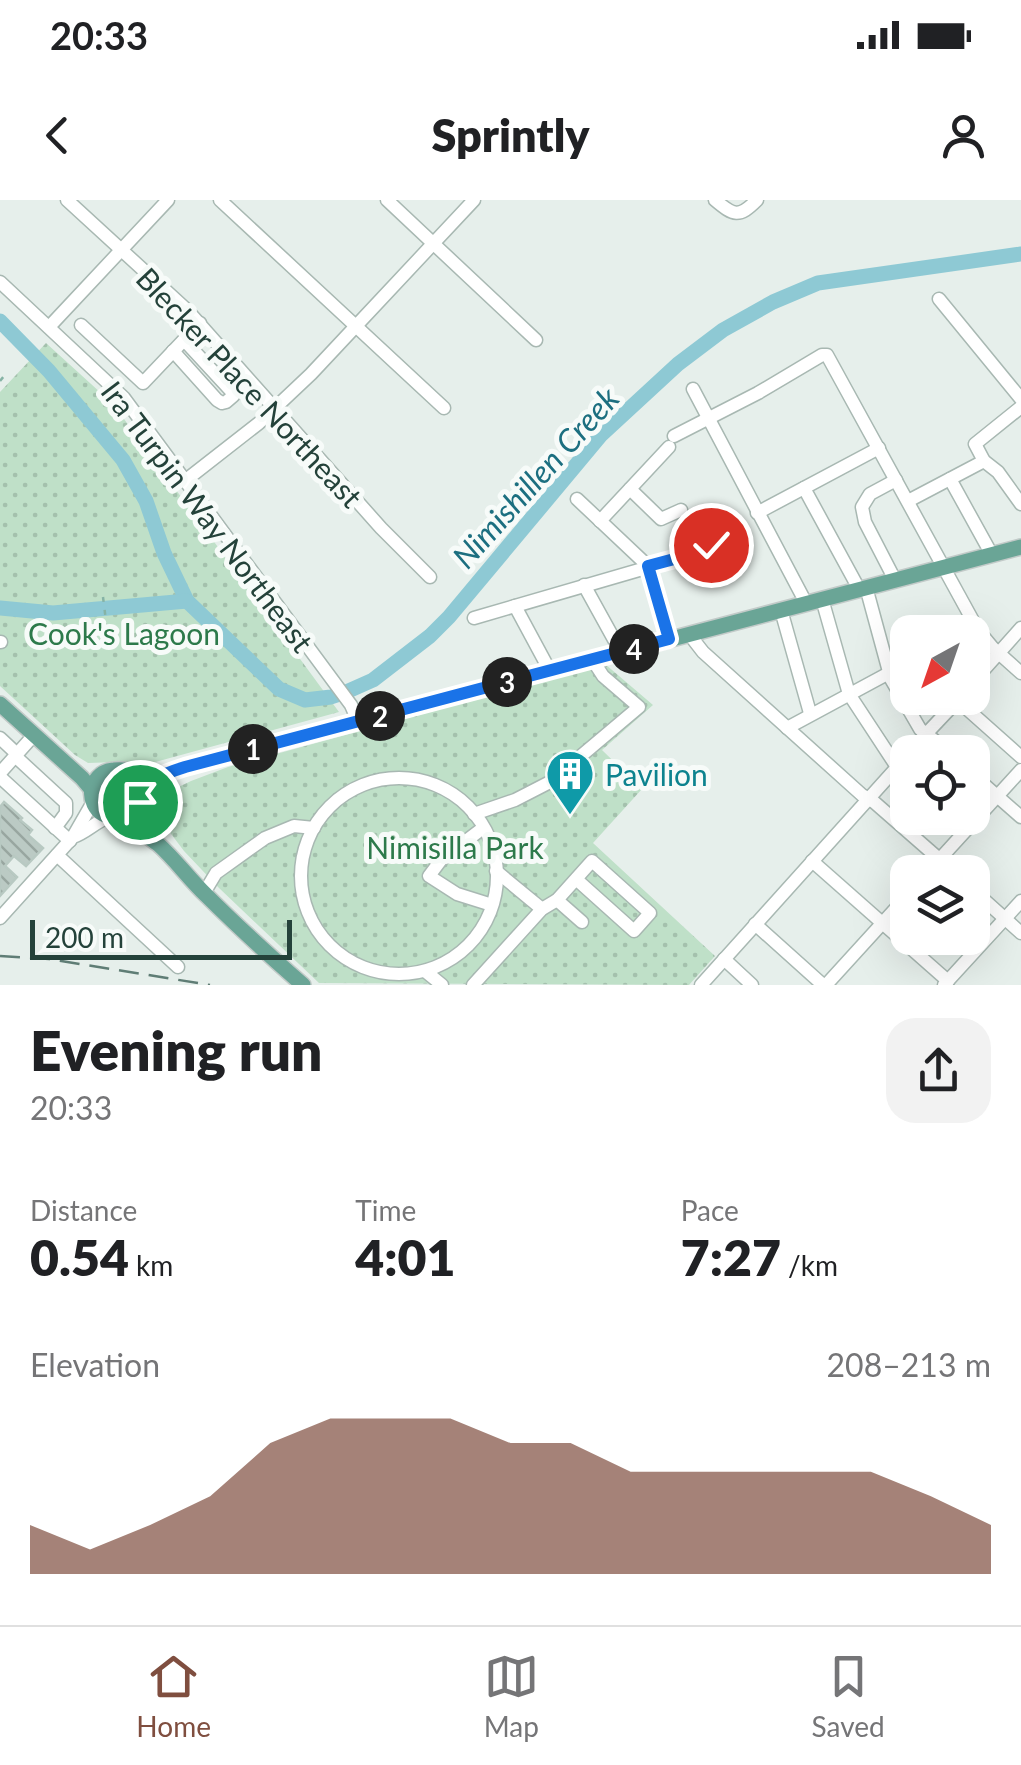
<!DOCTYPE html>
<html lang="en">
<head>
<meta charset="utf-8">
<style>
  :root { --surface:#fff; --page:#f2f2f2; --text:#202124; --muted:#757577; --line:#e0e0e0; --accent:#7f4e3f }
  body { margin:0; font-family:Lato,sans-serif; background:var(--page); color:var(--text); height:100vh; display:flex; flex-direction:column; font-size:38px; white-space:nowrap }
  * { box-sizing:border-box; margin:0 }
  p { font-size:32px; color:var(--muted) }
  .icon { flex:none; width:55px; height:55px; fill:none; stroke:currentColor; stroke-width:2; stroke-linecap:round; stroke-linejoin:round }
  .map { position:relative; height:785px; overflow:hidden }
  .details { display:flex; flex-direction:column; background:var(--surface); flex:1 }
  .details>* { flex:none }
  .needle { width:65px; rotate:220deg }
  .buttons { position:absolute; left:890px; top:415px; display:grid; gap:20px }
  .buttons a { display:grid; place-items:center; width:100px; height:100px; border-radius:20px; background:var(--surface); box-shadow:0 10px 40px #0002; font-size:50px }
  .scale { position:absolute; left:30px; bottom:25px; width:262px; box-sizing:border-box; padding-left:10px; border:5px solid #24423a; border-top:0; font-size:28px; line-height:35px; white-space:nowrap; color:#24423a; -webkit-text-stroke:8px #f7fbf9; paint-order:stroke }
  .pin { position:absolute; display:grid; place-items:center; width:85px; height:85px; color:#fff; margin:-42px; border:5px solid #fff; border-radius:50%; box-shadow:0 2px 10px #0007 }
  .km { position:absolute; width:50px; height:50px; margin:-25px; border-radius:50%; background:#222; color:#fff; font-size:28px; line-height:50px; text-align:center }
  .round { display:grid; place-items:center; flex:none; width:105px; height:105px; border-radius:30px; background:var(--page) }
  .overview { display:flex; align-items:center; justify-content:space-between; height:170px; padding:0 30px }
  h1 { font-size:55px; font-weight:800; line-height:75px }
  .stats { display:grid; grid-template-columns:repeat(3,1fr); gap:15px; height:170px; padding:10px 30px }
  .stats div { display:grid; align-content:center }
  .stats b { font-size:50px; font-weight:800 }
  .stats small { font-size:28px; font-weight:400 }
  .stats p { font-size:28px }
  .chart { height:280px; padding:20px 30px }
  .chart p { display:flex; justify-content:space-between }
  .chart svg { width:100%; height:180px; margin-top:10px; fill:var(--accent); opacity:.7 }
  .status { display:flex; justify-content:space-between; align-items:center; height:70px; padding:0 50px; background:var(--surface); direction:ltr }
  .status svg { height:28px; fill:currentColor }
  header { display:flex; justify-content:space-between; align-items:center; height:130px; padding:0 30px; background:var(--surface); font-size:45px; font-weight:800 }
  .menu { display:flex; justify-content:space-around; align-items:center; height:140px; border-top:2px solid var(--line); background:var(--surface); font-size:28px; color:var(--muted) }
  .menu a { display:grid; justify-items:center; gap:5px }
  .menu .on { color:var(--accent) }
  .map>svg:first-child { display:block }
  .grass { fill:#bfe0c8 }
  .park { fill:url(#park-dots) }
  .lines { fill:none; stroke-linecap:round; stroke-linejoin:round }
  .river { stroke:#8ec9d4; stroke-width:15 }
  .building { fill:url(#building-back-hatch); stroke:#b8c9c2; stroke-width:2.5 }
  .minor-casing { stroke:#a8b8b2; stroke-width:15 }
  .major-casing { stroke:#c2cac8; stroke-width:18 }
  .path { stroke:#86b3a5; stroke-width:2.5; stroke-dasharray:5 8; stroke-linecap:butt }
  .minor { stroke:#fff; stroke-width:12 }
  .major { stroke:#6aa596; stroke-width:15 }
  .rail { stroke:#5f7d75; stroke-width:2.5; stroke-dasharray:20 10; stroke-linecap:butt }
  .route-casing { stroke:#fff; stroke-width:20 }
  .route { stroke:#1a73e8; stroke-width:12 }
  .labels { text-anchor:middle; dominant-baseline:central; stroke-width:10; stroke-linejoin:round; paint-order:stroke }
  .street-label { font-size:30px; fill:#24423a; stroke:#f7fbf9 }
  .park-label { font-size:30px; fill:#2d7a4b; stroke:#f7fbf9 }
  .culture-label { font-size:30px; fill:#0d838f; stroke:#f7fbf9; text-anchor:start }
  .water-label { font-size:32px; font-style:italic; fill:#1c6f80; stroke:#f7fbf9 }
</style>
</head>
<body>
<div class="status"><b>20:33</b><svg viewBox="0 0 49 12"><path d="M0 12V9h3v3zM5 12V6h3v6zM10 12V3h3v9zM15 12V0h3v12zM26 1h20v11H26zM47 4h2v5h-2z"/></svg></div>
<header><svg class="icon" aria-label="back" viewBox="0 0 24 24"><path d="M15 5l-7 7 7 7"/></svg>Sprintly<svg class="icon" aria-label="person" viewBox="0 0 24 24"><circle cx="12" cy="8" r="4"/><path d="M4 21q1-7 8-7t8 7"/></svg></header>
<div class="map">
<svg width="1021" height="785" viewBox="0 0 1021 785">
  <defs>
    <pattern id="park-dots" width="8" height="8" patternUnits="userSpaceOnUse" patternTransform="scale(2.5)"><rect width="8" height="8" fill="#bfe0c8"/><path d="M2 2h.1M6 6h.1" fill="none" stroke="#a4c1ad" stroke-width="1.8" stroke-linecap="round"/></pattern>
    <pattern id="building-back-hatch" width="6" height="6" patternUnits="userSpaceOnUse" patternTransform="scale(2.5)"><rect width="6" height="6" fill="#bbcac4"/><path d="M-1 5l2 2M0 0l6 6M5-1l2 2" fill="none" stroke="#98a6a0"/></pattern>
  </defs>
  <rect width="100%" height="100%" fill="#e6efeb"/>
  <circle class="grass" cx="116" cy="594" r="15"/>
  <g class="park">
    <path d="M46 143 113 204 339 512 137 567 117 562 88 563 75 555 0 486V192Z"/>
    <path d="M605 464 653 505 602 550 642 589 593 643 715 756 689 785 319 783 219 688 184 651 159 618 160 602 166 593 191 581 228 567Z"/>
  </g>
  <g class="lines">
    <g class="river">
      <path d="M0 121 49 171 123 260 146 301 164 353 187 401 279 489 305 500 331 497 346 492 373 480 430 436 449 417 601 235 678 164 723 130 773 102 818 83 1021 54"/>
      <path d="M0 408 53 413 187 401"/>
    </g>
  </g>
  <path class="building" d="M4 602 22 618 20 620 32 630 28 635 43 648 26 666 14 656 5 666 17 677 0 696V607Z"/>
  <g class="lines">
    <g class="minor-casing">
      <g id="minor">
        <path d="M67 0 188 111 381 328 430 377"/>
        <path d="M220 0 444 208"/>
        <path d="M387 0 536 140"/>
        <path d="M715 0C734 16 739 18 757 0"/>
        <path d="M0 82 124 198 351 505 358 521"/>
        <path d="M939 99 1021 199"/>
        <path d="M81 125 143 183 200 123"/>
        <path d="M49 127 168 0"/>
        <path d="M173 151 217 200 222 203 226 202 233 196 232 192 184 140"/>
        <path d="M693 189 806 403"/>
        <path d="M1021 207 975 244 984 261 998 272 1021 304"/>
        <path d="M674 236 758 193 822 155H827L978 430 993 448 1021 473"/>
        <path d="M950 279 992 355"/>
        <path d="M186 280 259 223 311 174 474 0"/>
        <path d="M804 288 859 389"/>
        <path d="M630 289 661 319 681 310"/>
        <path d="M577 299 648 366 669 439"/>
        <path d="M908 301 984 261"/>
        <path d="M757 313 879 248"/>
        <path d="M600 321 669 247"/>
        <path d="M895 380 865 322 862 307 870 294 896 280"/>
        <path d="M584 385 621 452"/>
        <path d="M866 387 891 479 920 529 949 552"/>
        <path d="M822 399 849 494 897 567"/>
        <path d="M515 406 550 471"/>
        <path d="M781 410 810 513"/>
        <path d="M474 418 708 350 711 347V341"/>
        <path d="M689 434 703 452 862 595 874 602 954 672"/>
        <path d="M0 442H1"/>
        <path d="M972 483 1021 428"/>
        <path d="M957 500 1021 557"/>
        <path d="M787 528 889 473"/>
        <path d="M0 538 17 554"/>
        <path d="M909 552 960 498"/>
        <path d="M15 556 66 603V613L55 628"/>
        <path d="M0 573 34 535"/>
        <path d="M972 574 1021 617"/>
        <path d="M0 577 70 641"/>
        <circle cx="399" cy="676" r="98"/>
        <path d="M474 614 515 600 550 582 639 507 603 476 592 459"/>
        <path d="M483 628 441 660 429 676 457 694 492 705"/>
        <path d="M74 635 93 602"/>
        <path d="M57 655 178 767"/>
        <path d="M812 661 948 781"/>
        <path d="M496 671 542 709"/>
        <path d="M928 672 1021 570"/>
        <path d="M972 689 1021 733"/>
        <path d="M204 693 216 673 265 638 294 626 314 628"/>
        <path d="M557 700 582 722"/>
        <path d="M0 718 73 637C87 632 95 622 109 617"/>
        <path d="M755 724 823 785"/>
        <path d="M724 759 752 785"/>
        <path d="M425 771 442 785"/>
        <path d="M473 785 542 709 557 700 592 661 650 713 634 731 576 679"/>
        <path d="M701 785 908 555"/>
        <path d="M826 785 908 695"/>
        <path d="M944 785 1021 701"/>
      </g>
    </g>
    <g class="major-casing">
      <g id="major">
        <path d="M0 504 82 578 92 590"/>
        <path d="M141 594 159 577 185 567 1021 347"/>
        <path d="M155 642C152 633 144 624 142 615 136 598 146 566 114 570 97 571 87 589 94 604 101 619 114 616 126 622 133 625 152 640 158 644 175 659 189 679 206 695 237 726 270 756 303 785"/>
      </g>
    </g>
    <g class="path">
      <path d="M0 181 4 176"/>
      <path d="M103 397 106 421"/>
    </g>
    <use href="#minor" class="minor"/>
    <use href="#major" class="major"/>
    <path class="rail" d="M0 756 49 759 210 785"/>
  </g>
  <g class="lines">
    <g class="route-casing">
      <path id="route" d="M140 602C143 580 166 573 185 567L669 439 648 366 708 350 711 345"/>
    </g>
    <use href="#route" class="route"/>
  </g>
  <defs>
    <g id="building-pin" transform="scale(2.5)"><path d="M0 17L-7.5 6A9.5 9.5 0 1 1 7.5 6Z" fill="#0f9aa8" stroke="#f7fbf9"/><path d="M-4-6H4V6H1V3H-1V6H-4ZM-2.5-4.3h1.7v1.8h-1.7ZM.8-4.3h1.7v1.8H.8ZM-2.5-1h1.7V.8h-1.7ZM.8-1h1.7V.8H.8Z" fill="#fff"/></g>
  </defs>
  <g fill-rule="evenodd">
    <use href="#building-pin" x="570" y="574"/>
  </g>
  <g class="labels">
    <g class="street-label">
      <text transform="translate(250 187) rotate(47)">Blecker Place Northeast</text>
      <text transform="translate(208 316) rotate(53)">Ira Turpin Way Northeast</text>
    </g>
    <g class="park-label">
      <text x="124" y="433">Cook's Lagoon</text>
      <text x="455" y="647">Nimisilla Park</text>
    </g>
    <g class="culture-label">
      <text x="605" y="574">Pavilion</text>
    </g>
    <g class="water-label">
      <text transform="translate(535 277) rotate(-48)">Nimishillen Creek</text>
    </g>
  </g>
</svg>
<div class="buttons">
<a><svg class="needle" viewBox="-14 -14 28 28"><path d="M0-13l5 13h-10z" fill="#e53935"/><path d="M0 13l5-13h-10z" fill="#757577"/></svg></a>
<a><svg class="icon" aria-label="locate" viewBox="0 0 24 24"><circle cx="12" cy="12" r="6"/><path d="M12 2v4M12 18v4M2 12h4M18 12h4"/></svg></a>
<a><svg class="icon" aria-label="layers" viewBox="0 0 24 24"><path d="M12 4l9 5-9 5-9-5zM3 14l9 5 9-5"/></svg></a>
</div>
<div class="scale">200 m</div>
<div class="pin" style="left:140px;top:602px;background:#1e9e55"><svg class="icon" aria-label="arrive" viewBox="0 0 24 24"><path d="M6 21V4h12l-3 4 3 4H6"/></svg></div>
<div class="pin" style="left:711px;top:345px;background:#d93025"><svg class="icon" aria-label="check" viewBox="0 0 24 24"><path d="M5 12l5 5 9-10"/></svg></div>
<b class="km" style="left:253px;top:549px">1</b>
<b class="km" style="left:380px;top:516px">2</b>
<b class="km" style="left:507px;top:482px">3</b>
<b class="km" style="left:634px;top:449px">4</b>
</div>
<section class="details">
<div class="overview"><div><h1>Evening run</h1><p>20:33</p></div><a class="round"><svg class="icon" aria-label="share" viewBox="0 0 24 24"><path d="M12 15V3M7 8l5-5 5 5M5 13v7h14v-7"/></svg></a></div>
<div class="stats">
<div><p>Distance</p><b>0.54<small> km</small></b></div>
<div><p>Time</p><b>4:01</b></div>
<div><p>Pace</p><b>7:27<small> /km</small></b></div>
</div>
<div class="chart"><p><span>Elevation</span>208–213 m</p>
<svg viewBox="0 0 160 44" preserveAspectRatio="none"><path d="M0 44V32L10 38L20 32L30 25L40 12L50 6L60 6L70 6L80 12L90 12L100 19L110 19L120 19L130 19L140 19L150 25L160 32V44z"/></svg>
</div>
</section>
<nav class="menu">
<a class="on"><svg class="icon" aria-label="home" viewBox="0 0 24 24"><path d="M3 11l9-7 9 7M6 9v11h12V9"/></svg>Home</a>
<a><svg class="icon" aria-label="map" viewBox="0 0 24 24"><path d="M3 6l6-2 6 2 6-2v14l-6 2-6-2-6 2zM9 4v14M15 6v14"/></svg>Map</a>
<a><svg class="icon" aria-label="saved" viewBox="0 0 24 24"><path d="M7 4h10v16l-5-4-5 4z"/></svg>Saved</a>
</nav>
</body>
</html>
